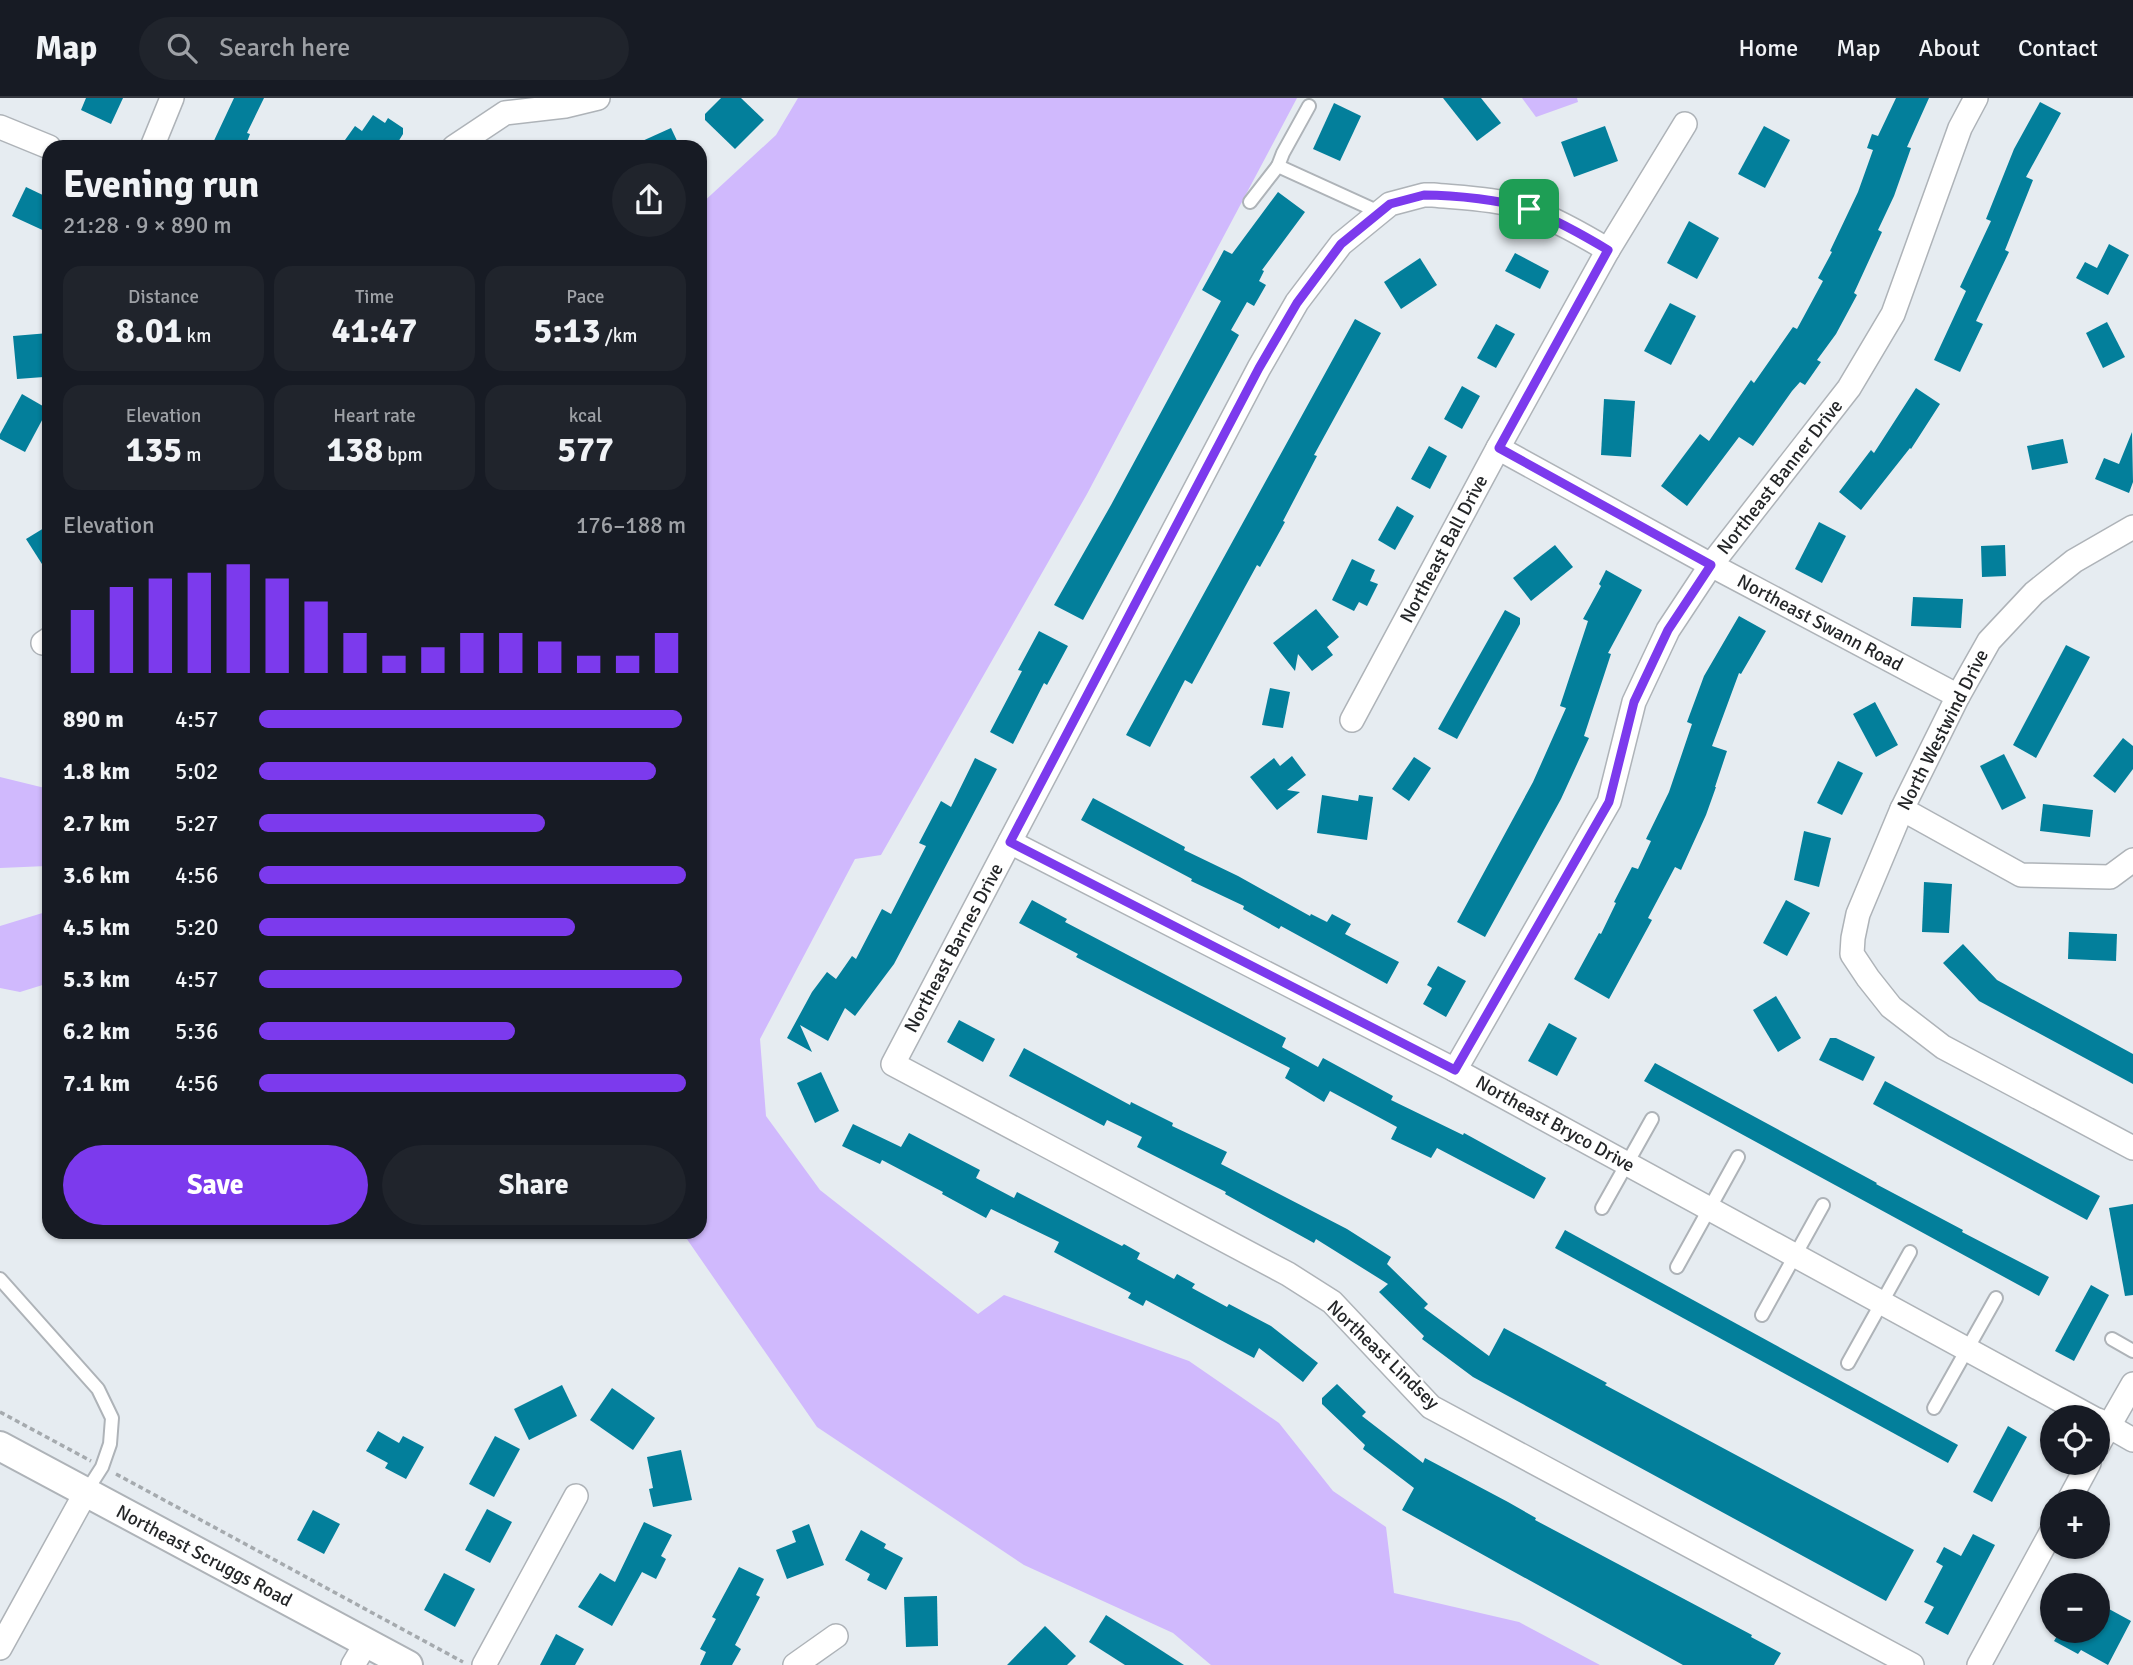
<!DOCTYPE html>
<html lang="en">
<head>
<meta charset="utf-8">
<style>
  :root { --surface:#171b24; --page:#20242c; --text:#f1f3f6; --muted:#9ea1a6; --line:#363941; --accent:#7c3aed }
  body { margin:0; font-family:Signika,sans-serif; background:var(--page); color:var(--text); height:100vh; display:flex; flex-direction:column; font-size:26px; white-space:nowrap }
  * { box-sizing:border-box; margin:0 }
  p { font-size:23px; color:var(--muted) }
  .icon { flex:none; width:38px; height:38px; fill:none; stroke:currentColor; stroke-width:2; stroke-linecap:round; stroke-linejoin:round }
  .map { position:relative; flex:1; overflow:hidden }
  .details { position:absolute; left:42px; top:42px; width:665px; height:1099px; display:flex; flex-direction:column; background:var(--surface); border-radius:21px; box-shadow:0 2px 5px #0004 }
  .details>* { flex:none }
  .tools { position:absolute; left:2040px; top:1307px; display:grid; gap:14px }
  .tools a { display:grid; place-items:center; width:70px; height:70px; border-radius:50%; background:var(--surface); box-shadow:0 2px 5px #0004; font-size:35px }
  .pin { position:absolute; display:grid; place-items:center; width:60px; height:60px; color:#fff; margin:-30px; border-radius:14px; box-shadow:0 4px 10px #0006 }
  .round { display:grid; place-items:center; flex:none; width:74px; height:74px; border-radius:37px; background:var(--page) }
  .overview { display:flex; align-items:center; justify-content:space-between; height:119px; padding:0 21px }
  h1 { font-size:38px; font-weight:700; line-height:52px }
  .figures { display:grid; grid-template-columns:repeat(3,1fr); gap:10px; height:119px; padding:7px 21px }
  .figures div { display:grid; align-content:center; border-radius:18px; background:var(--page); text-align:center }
  .figures b { font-size:35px; font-weight:700 }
  .figures small { font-size:19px; font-weight:400 }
  .figures p { font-size:19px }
  .chart { height:196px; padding:14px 21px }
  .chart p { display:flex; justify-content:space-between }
  .chart svg { width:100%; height:126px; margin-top:7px; stroke:var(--accent); stroke-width:6 }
  .primary-button { display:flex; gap:14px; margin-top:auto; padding:14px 21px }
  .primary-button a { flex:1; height:80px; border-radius:42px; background:var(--accent); color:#fff; font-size:28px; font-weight:700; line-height:80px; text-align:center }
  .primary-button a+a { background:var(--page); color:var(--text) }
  ul { padding:0 21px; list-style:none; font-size:23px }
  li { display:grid; grid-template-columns:112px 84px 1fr; align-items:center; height:52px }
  li i { height:18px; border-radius:9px; background:var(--accent) }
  header { display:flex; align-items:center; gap:42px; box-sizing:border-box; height:98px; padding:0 35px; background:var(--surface); border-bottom:2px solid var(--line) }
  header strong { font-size:33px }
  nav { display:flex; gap:38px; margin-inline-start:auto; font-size:24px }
  .search { width:490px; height:63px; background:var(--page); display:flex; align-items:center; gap:18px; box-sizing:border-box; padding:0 24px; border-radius:38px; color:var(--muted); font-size:26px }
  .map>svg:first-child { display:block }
  .green { fill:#d0b9fd }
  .building { fill:#037f9b }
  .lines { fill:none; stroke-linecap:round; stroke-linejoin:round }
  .service-casing { stroke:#aeb3b8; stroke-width:16 }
  .minor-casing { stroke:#aeb3b8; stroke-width:26 }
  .tertiary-casing { stroke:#aeb3b8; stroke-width:32 }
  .path { stroke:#a5aaae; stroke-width:3.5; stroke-dasharray:5 3.5; stroke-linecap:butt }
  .service { stroke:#fff; stroke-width:12 }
  .minor { stroke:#fff; stroke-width:23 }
  .tertiary { stroke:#fff; stroke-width:28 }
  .route-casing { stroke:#fff; stroke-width:14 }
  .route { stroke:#7c3aed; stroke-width:9 }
  .labels { text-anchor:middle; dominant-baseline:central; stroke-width:5; stroke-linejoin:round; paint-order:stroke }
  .street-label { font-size:19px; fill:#242628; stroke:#fff }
</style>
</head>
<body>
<header>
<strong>Map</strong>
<div class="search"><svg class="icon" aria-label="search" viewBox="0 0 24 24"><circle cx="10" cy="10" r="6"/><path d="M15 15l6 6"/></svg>Search here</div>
<nav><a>Home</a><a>Map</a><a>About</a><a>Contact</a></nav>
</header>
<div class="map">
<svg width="2133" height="1567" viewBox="0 0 2133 1567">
  <rect width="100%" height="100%" fill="#e6ecf1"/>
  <g class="green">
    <path d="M798 0H1297L1087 396 881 757 855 761 760 941 766 1018 820 1092 978 1216 1004 1197 1189 1263 1279 1325 1333 1393 1386 1429 1394 1495 1519 1524 1600 1567H1211L1173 1535 1024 1467 817 1329 682 1134H700V107L776 37Z"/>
    <path d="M1522 0H1577L1578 4 1536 19Z"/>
    <path d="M0 679 49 691V772L47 768 0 770Z"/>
    <path d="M49 813V885L20 894 0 890V828Z"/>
  </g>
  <g class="building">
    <path d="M86 0H123L111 26 81 12Z"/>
    <path d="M234 0H264L247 35 250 36 245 49H211Z"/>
    <path d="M721 0H741L764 22 735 51 705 22V16Z"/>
    <path d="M1443 0H1481L1501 25 1477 43Z"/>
    <path d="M1896 0H1929L1907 49 1911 50 1894 98 1878 132 1882 134 1854 195 1857 197 1836 236 1817 262 1821 264 1805 287 1800 284 1792 293 1753 348 1739 339 1687 408 1661 388 1700 336 1709 343 1751 282 1754 285 1793 229 1797 231 1823 183 1818 180 1832 154 1830 153 1858 94 1873 52 1867 50 1872 36 1878 38Z"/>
    <path d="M2040 4 2061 15 2026 79 2033 82 2005 152 2009 154 1976 223 1983 226 1960 274 1934 262 1966 193 1960 189 1991 123 1986 121 2014 51Z"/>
    <path d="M1334 5 1361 18 1340 63 1313 51Z"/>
    <path d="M373 17 385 25 388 20 403 30V36L395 49H340L355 28 362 33Z"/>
    <path d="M1605 28 1618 63 1574 79 1561 44Z"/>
    <path d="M1764 28 1790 42 1765 90 1738 76Z"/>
    <path d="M671 30 680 49H629Z"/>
    <path d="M26 89 49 100V135L12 118Z"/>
    <path d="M1278 94 1305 114 1262 172 1264 173 1259 183 1266 187 1254 208 1247 204 1231 232 1239 237 1083 522 1054 507 1111 407 1221 203 1202 192 1217 165 1224 152 1232 156Z"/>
    <path d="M1689 123 1719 140 1697 181 1667 165Z"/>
    <path d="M2109 146 2129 157 2108 197 2076 180 2085 164 2097 170Z"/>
    <path d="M1515 155 1549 173 1540 191 1505 173Z"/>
    <path d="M1420 160 1437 187 1401 211 1384 184Z"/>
    <path d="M1670 205 1696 218 1671 267 1644 253Z"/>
    <path d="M1355 221 1381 235 1314 357 1317 358 1283 423 1285 424 1260 469 1257 467 1192 586 1185 582 1150 649 1126 637Z"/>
    <path d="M2107 224 2125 259 2103 270 2086 235Z"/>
    <path d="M1496 226 1515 236 1496 270 1477 260Z"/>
    <path d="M49 235V271L43 272 44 279 17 281 13 238Z"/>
    <path d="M1462 288 1480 298 1462 331 1444 321Z"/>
    <path d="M1916 290 1940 306 1911 351 1910 350 1861 412 1839 394 1871 352 1874 355Z"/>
    <path d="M22 296 48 311 25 354 0 341V336Z"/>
    <path d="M1604 301 1635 303 1631 359 1601 357Z"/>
    <path d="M2132 334 2133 384 2129 395 2095 381 2104 360 2119 366Z"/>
    <path d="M2063 341 2068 365 2032 372 2027 348Z"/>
    <path d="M1429 348 1447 358 1430 391 1411 381Z"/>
    <path d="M1397 408 1414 418 1395 452 1378 442Z"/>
    <path d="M1819 424 1846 438 1822 485 1795 471Z"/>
    <path d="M49 427V477L26 441Z"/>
    <path d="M1555 447 1573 469 1531 503 1513 480Z"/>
    <path d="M2005 447 2006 478 1982 479 1981 448Z"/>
    <path d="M1352 461 1375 472 1370 483 1378 486 1367 508 1359 504 1354 513 1332 502Z"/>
    <path d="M1606 472 1642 492 1608 555 1611 556 1584 638 1589 640 1561 701 1485 839 1457 824 1533 684 1566 610 1560 608 1588 523 1583 521 1601 488 1599 486Z"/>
    <path d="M1913 499 1963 501 1961 530 1911 528Z"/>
    <path d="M1316 511 1339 539 1327 549 1333 557 1312 573 1298 556 1295 573 1273 545Z"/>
    <path d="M1505 512 1520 520V526L1457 641 1438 631Z"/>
    <path d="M1739 518 1766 533 1741 576 1739 575 1712 648 1727 653 1715 689H1716L1706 717 1681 772 1675 769 1648 820 1652 822 1609 901 1574 881 1599 835 1601 836 1616 805 1614 804 1632 769 1638 771 1651 743 1646 741 1669 694 1692 626 1687 624 1704 578Z"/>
    <path d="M1039 533 1068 548 1047 587 1044 585 1013 646 990 634 1022 573 1018 572Z"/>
    <path d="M2066 547 2090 559 2036 660 2013 647Z"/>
    <path d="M1270 590 1290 594 1283 630 1262 627Z"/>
    <path d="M1875 604 1898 647 1876 659 1853 616Z"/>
    <path d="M2123 640 2133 648V671L2115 695 2093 678Z"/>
    <path d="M2004 656 2026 700 2002 712 1980 668Z"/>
    <path d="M1292 658 1306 677 1287 692 1300 694 1277 712 1250 679 1274 660 1280 668Z"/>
    <path d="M1414 659 1431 670 1409 703 1392 691Z"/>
    <path d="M975 660 997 671 894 866 855 918 845 910 828 943 800 927 812 954 787 940 812 894 827 874 836 881 852 858 856 861 882 811 891 816 926 748 919 745 941 703 951 709Z"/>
    <path d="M1838 663 1863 675 1842 717 1817 705Z"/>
    <path d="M1322 697 1358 703 1359 697 1373 699 1367 742 1317 735Z"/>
    <path d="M1093 700 1185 749 1184 752 1238 778 1310 818 1311 816 1327 824 1332 816 1351 826 1345 836 1399 864 1387 886 1281 828 1279 831 1243 811 1244 808 1191 783 1192 781 1081 722Z"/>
    <path d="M2043 706 2093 712 2090 739 2040 733Z"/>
    <path d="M1804 733 1831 740 1819 789 1794 782Z"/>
    <path d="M1924 784 1952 786 1949 835 1922 834Z"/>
    <path d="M1032 802 1067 821 1065 824 1286 940 1282 949 1318 969 1323 960 1393 998 1391 1002 1463 1037 1464 1035 1546 1080 1534 1101 1437 1050 1431 1060 1391 1041 1397 1029 1330 993 1324 1004 1285 980 1290 970 1076 859 1078 856 1019 825Z"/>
    <path d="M1786 802 1810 815 1787 858 1763 845Z"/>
    <path d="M2069 834 2117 836 2116 863 2068 861Z"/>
    <path d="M1963 846 1997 882 2133 956V986L1979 903 1943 865Z"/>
    <path d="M1438 868 1466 883 1446 919 1423 906 1432 890 1427 887Z"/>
    <path d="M1776 898 1801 940 1778 954 1753 912Z"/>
    <path d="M959 922 995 941 983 964 947 944Z"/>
    <path d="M1549 925 1577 940 1557 978 1528 963Z"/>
    <path d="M1830 940H1836L1875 959 1863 983 1819 962Z"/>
    <path d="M1024 950 1130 1007 1131 1004 1173 1025 1172 1028 1227 1054 1221 1066 1347 1131 1391 1159 1387 1166 1428 1206 1424 1210 1489 1258 1504 1230 1607 1285 1605 1287 1914 1452 1886 1503 1473 1279 1422 1241 1424 1238 1379 1194 1388 1186 1316 1141 1314 1145 1225 1096 1226 1094 1137 1049 1142 1039 1107 1022 1104 1028 1009 978Z"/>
    <path d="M1655 965 1877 1085 1876 1086 1963 1132 1962 1134 2049 1179 2039 1198 1644 983Z"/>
    <path d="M821 974 839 1013 815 1025 797 985Z"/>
    <path d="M1885 983 2100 1098 2087 1122 1873 1006Z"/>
    <path d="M853 1026 901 1049 909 1035 980 1072 976 1080 1014 1100 1017 1094 1122 1148 1124 1146 1140 1155 1137 1161 1174 1181 1177 1176 1195 1186 1192 1190 1227 1209 1229 1206 1271 1228 1318 1265 1303 1284 1259 1250 1254 1260 1146 1202 1143 1208 1128 1200 1131 1195 1054 1154 1059 1144 991 1111 986 1120 942 1096 943 1094 882 1062 880 1066 842 1048Z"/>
    <path d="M2133 1106V1197L2125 1198 2109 1110Z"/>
    <path d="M1565 1132 1958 1347 1948 1365 1555 1150Z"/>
    <path d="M2091 1187 2109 1197 2074 1263 2055 1253Z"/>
    <path d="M1337 1286 1366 1314 1362 1318 1423 1365 1425 1360 1508 1404 1536 1420 1535 1422 1752 1537 1751 1539 1781 1555 1774 1567H1683L1402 1412 1414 1390 1363 1351 1365 1347 1322 1306V1300Z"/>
    <path d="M562 1287 577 1318 529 1342 514 1311Z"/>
    <path d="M612 1290 655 1320 633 1352 590 1322Z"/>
    <path d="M2008 1328 2027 1339 1992 1404 1973 1394Z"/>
    <path d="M378 1333 399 1345 403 1338 424 1349 406 1381 385 1370 388 1365 366 1353Z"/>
    <path d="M495 1338 520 1351 494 1399 469 1386Z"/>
    <path d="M681 1352 692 1402 653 1409 649 1391 653 1390 647 1359Z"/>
    <path d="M487 1411 512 1424 490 1465 465 1452Z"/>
    <path d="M313 1412 340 1426 324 1456 297 1442Z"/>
    <path d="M644 1424 672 1437 661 1458 666 1461 656 1481 642 1474 612 1528 578 1509 600 1475 615 1484Z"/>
    <path d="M809 1426 824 1467 787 1481 776 1452 796 1444 792 1433Z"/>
    <path d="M861 1432 886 1446 884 1450 903 1460 886 1492 867 1482 870 1476 845 1462Z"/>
    <path d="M1973 1436 1995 1447 1948 1537 1925 1525 1934 1509 1924 1504 1943 1468 1936 1464 1944 1449 1961 1458Z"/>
    <path d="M739 1469 764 1481 756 1497 760 1499 735 1547 741 1551 732 1567H700L706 1554 700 1551 716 1521 712 1519Z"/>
    <path d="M444 1475 475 1491 455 1529 424 1512Z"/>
    <path d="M937 1498 938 1548 906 1549 904 1499Z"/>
    <path d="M2098 1505 2131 1523 2108 1567 2081 1552 2078 1556 2054 1543 2060 1533H2098Z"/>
    <path d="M1106 1517 1184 1567H1125L1089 1544Z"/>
    <path d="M1045 1528 1076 1558 1067 1567H1007Z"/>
    <path d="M556 1536 584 1551 575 1567H540Z"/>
  </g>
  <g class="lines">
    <g class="service-casing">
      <g id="service">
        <path d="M1278 68 1283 55 1309 8"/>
        <path d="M1250 104 1278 68 1379 114"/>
        <path d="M1602 1110 1652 1021"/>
        <path d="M1677 1169 1738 1059"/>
        <path d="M0 1181 98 1291 112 1320 110 1346 102 1369 86 1394"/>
        <path d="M1762 1217 1823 1107"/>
        <path d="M2112 1241 2133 1253"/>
        <path d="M1848 1265 1910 1154"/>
        <path d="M1934 1310 1996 1200"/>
      </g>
    </g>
    <g class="minor-casing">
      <g id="minor">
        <path d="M0 29 49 49"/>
        <path d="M152 49 172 0"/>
        <path d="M454 49 505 15 565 8 598 0"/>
        <path d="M1608 152C1583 137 1557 122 1530 112 1500 101 1465 100 1433 97H1424L1390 106 1341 146 1297 204 1259 270 893 966 1288 1176 1332 1204 1431 1309 1912 1567"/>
        <path d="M1498 350 1711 467 1958 598"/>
        <path d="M2133 429 2074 463 2034 495 1989 543 1958 598 1902 711 1858 816 1853 840 1852 856 1868 880 1891 909 1943 949 2133 1050"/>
        <path d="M43 545 49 541"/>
        <path d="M1352 622 1498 350 1608 152 1685 26"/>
        <path d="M1902 711 2021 777 2110 779 2133 762"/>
        <path d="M1010 744 1455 972 2093 1320"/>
        <path d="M1455 972 1609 704 1634 604 1668 532 1711 467 1849 290 1893 216 1960 30 1976 0"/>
        <path d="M2098 1322 2133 1342"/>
        <path d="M2098 1347 2133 1286"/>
        <path d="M2068 1404 2089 1365"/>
        <path d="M0 1550 86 1394"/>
        <path d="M353 1567 366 1545"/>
        <path d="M484 1567 576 1398"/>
        <path d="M795 1567 836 1538"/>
        <path d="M1979 1567 2053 1431"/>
      </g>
    </g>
    <g class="tertiary-casing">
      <path id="tertiary" d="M0 1348 408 1567"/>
    </g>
    <g class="path">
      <path d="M0 1314 91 1363"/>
      <path d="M116 1376 463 1564"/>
    </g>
    <use href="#service" class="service"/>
    <use href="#minor" class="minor"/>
    <use href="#tertiary" class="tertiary"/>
  </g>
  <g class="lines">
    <g class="route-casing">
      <path id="route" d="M1424 97C1453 97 1505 102 1531 112 1558 123 1583 137 1608 152L1499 350 1711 467 1668 532 1634 604 1609 704 1455 972 1010 744 1259 270 1297 205 1341 146 1390 106Z"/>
    </g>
    <use href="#route" class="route"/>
  </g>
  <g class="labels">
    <g class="street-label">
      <text transform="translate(1780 379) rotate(-52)">Northeast Banner Drive</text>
      <text transform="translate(1444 451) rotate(-62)">Northeast Ball Drive</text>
      <text transform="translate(1820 525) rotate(28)">Northeast Swann Road</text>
      <text transform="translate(1943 632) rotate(-63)">North Westwind Drive</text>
      <text transform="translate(954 850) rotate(-62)">Northeast Barnes Drive</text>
      <text transform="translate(1555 1026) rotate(29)">Northeast Bryco Drive</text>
      <text transform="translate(1383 1257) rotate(44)">Northeast Lindsey</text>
      <text transform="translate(204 1458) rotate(28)">Northeast Scruggs Road</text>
    </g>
  </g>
</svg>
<div class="tools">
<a><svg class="icon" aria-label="locate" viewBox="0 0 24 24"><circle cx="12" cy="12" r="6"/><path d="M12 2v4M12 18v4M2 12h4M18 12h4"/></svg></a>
<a>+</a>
<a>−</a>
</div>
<div class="pin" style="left:1529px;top:111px;background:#1e9e55"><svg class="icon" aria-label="arrive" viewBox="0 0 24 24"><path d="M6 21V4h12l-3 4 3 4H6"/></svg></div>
<section class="details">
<div class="overview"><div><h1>Evening run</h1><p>21:28 · 9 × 890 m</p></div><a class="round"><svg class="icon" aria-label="share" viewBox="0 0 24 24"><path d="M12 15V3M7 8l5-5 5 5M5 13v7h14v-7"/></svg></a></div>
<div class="figures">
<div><p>Distance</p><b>8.01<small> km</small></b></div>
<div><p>Time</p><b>41:47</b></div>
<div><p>Pace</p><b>5:13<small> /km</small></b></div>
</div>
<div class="figures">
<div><p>Elevation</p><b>135<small> m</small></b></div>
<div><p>Heart rate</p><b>138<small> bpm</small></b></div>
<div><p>kcal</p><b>577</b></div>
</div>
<div class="chart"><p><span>Elevation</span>176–188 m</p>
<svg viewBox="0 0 160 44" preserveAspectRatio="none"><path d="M5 44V22M15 44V14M25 44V11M35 44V9M45 44V6M55 44V11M65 44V19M75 44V30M85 44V38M95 44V35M105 44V30M115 44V30M125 44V33M135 44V38M145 44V38M155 44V30"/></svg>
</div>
<ul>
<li><b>890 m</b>4:57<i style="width:99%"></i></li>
<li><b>1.8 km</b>5:02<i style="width:93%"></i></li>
<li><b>2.7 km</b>5:27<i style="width:67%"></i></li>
<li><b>3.6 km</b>4:56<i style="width:100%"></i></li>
<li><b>4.5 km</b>5:20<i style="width:74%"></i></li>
<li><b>5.3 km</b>4:57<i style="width:99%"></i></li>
<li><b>6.2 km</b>5:36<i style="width:60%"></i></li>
<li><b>7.1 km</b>4:56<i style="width:100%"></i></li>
</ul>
<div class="primary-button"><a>Save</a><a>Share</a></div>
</section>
</div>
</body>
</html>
